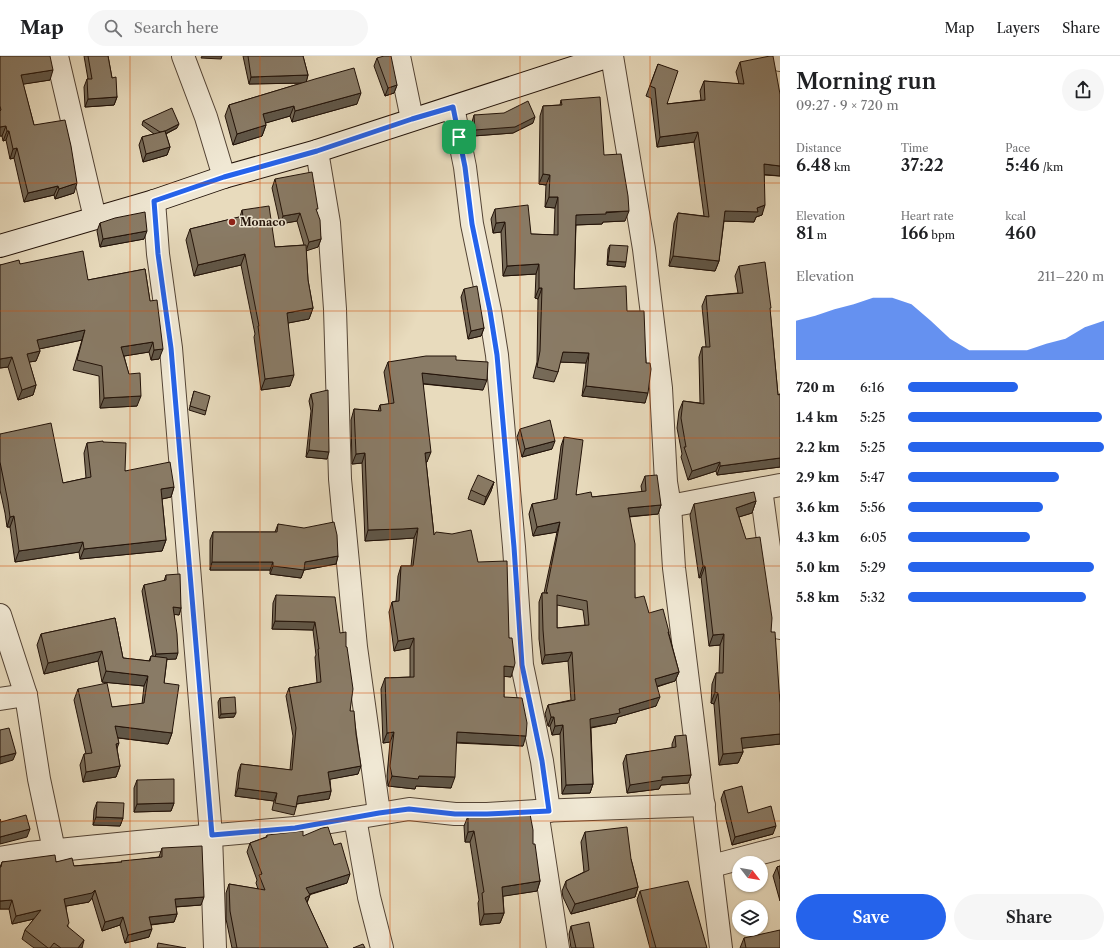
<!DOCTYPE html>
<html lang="en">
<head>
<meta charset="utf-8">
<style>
  :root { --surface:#fff; --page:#f6f6f6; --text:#202124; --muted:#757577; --line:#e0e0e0; --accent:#2563eb }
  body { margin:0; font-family:"Libre Caslon Text",serif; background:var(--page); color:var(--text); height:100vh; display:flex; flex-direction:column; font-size:15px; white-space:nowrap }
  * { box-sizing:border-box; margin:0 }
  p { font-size:13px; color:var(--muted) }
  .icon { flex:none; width:22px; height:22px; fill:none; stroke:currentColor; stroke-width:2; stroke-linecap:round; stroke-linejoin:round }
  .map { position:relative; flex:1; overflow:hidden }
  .drawer { display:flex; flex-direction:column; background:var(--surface); width:340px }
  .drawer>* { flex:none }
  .needle { width:26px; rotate:121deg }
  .controls { position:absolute; left:732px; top:800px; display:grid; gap:8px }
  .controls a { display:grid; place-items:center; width:36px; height:36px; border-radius:50%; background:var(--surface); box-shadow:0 1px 3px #0004; font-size:20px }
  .pin { position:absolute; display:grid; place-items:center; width:34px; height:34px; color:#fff; margin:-17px; border-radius:8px; box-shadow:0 2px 6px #0006 }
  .round { display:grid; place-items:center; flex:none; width:42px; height:42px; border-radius:21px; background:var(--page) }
  .head { display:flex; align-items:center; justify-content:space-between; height:68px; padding:0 16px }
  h1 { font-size:22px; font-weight:600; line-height:30px }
  .figures { display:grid; grid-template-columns:repeat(3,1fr); gap:6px; height:68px; padding:4px 16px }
  .figures div { display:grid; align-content:center }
  .figures b { font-size:17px; font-weight:600 }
  .figures small { font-size:11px; font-weight:400 }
  .figures p { font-size:11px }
  .chart { height:112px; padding:8px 16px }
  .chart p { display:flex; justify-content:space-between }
  .chart svg { width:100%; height:72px; margin-top:4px; fill:var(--accent); opacity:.7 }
  .cta { display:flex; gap:8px; margin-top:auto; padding:8px 16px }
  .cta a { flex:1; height:46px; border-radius:24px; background:var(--accent); color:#fff; font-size:16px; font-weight:600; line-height:46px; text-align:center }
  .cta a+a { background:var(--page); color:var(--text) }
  ul { padding:0 16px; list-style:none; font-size:13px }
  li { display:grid; grid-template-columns:64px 48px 1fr; align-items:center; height:30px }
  li i { height:10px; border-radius:5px; background:var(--accent) }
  header { display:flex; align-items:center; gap:24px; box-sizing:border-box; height:56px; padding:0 20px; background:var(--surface); border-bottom:1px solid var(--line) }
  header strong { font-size:19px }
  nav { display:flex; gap:22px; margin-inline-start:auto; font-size:14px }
  .search { width:280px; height:36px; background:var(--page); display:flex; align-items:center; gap:10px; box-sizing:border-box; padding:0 14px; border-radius:22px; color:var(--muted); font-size:15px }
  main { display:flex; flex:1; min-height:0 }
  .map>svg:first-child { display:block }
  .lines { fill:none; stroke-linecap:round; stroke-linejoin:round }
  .minor-casing { stroke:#544435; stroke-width:24 }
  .secondary-casing { stroke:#221208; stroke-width:24 }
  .minor { stroke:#f0e8d4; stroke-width:22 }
  .secondary { stroke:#f0e8d4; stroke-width:22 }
  .wall { fill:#766a58; stroke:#221208; fill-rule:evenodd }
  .shaded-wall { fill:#605647; stroke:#221208 }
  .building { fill:#897b66; stroke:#221208; fill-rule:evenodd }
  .route-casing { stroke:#fff; stroke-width:8 }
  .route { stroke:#2563eb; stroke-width:5 }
  .grid { fill:none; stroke:#d4520c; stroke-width:1; stroke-opacity:0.55 }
  .poi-dot { fill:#8f2418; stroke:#f0e8d4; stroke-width:1.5 }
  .labels { text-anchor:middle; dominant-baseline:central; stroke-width:3; stroke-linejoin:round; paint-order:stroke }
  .poi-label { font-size:11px; font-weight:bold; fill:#221208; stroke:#f0e8d4; text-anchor:start }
</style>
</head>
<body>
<header>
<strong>Map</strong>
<div class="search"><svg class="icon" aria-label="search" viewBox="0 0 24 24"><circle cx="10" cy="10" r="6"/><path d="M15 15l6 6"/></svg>Search here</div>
<nav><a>Map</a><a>Layers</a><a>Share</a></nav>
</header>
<main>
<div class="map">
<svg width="780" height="892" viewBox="0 0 780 892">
  <rect width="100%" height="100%" fill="#e8dbbd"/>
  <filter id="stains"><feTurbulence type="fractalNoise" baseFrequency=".005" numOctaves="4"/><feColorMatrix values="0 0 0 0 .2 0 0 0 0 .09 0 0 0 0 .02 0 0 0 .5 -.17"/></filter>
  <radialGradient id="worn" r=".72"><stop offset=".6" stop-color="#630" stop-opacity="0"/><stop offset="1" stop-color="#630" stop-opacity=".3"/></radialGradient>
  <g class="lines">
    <g class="minor-casing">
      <g id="minor">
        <path d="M57 0 95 162"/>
        <path d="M183 0 206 61 224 121"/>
        <path d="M399 0 412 63"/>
        <path d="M612 0 644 193 661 332 666 426 670 450 674 512 721 892"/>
        <path d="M779 0 780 4"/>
        <path d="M453 51 465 111 472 168 490 255 497 299 514 491 522 609 542 705 549 755"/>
        <path d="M317 95 329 167 335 253 340 423 356 591 379 757"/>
        <path d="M154 145 158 198 171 292 211 779 215 892"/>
        <path d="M761 433 780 572"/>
        <path d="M670 450 780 429"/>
        <path d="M0 559 26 639 39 723 54 794"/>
        <path d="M0 643 26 639"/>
        <path d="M537 755 558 892"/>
        <path d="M355 762 369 841 382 892"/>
        <path d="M0 802 29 797 138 786 295 772 409 753 455 758H487L537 755 704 749"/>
        <path d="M712 810 780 792"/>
      </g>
    </g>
    <g class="secondary-casing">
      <path id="secondary" d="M0 190 154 145 224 121 317 95 609 0"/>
    </g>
    <use href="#minor" class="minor"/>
    <use href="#secondary" class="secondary"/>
  </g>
  <g class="wall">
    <path d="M0 0 50 24 23 28 34 69 74 137 55 143 54 139 24 146 14 102 10 103 6 84 3 85 2 80H0Z"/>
    <path d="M84 0H108L112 22 117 41 114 49 85 51 84 31 87 23H88Z"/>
    <path d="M243 0H303L308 19 306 26 357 48 292 66 290 60 265 67 266 69 262 80 233 89 225 60 229 49 302 27 249 28Z"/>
    <path d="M377 2 397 29 394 37 385 40 374 10Z"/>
    <path d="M740 6 780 38V120L764 119 762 159 756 161 754 166 724 165 719 205 715 215 669 210 674 167 678 157 704 160 694 86 657 91 651 42 646 40 658 8 667 48 701 44 700 35 704 25 739 28 736 16Z"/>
    <path d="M561 44 604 99 625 165 603 166 602 168 576 169 574 233 627 255 645 347 582 340 586 307 560 306 558 316 554 326 533 322 537 306 538 243 535 242 536 218 503 220 501 176 493 177 491 163 495 153 531 178 554 179 555 152 545 151 546 129 539 128 540 60 543 50 560 49Z"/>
    <path d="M474 59 533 67 513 77 473 80 472 66Z"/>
    <path d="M143 65 177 72 166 78 170 91 167 99 143 106 139 89 142 81 154 78 142 69Z"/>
    <path d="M275 123 317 156 321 183 318 191 306 194 308 224 313 252 309 263 288 267 290 330 261 334 254 281 255 278 241 209 194 220 186 184 190 173 240 161 242 154 275 191 304 189 297 165 280 168 272 132Z"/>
    <path d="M100 167 144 183 100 191 97 175Z"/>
    <path d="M610 189 625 211 607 209 608 193Z"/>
    <path d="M20 208 88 224 145 213 159 303 151 304 149 296 124 300 137 350 100 352 99 320 73 314 82 284 39 293 40 295 36 305 29 306 36 329 33 339 18 344 8 311 0 312V209Z"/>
    <path d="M739 210 770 254 778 339 780 338V411L717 419 716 415 688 424 681 401 682 398 677 372 679 355 683 345 700 347 699 301 702 291H706L702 250 706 240 738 237 735 220Z"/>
    <path d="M464 233 484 272 481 280 468 283 461 241Z"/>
    <path d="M456 304 483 334 423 328 427 406H426L434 479 478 506 509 582 511 621 504 620V641L523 690 456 687 451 732 416 730 415 733 388 730 387 720 390 686 383 687 381 633 385 622 410 621V592L394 595 389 556 392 546 396 545 398 520 401 510H411L414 482 399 483 365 485 362 407 352 408 351 364 354 353 378 355 380 349 389 348 384 316 388 306Z"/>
    <path d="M194 335 206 355 205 359 189 354Z"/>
    <path d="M311 338 327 403 306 401 311 355 309 345Z"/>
    <path d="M520 373 552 393 522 401 517 381Z"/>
    <path d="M0 378 63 427 86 422 84 397 87 387 103 386 125 415 174 431 171 441 162 443 166 484 162 495 80 503 79 496 15 506 10 471H7L5 457 0 434Z"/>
    <path d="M564 381 576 439 592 441 642 436 641 430 645 420 661 449 658 458 629 461 635 542 649 557 669 576V578L679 616 675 625 657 631 656 650 618 661 616 667 591 672 593 728 590 737 562 738 560 678 552 679 550 670H548L545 658 548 649 571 644 568 605 542 608 539 583V546L542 537H544L557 476 533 480 529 458 532 448 554 444 561 390ZM557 549 583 554 585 569 557 572Z"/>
    <path d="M494 426 491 435 484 449 468 443 471 434Z"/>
    <path d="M756 445 752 457 739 461 771 576 780 647V688L742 692 743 696 738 707 719 709 714 648 711 647 712 628 716 617H719L720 589 709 590 701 521 699 522 690 459 694 448Z"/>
    <path d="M278 468 338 500 336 508 304 514 301 522 270 518V514H210V484L213 476H275Z"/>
    <path d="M166 519 181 552 179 559 174 558 176 603H167L164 627 172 677 168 688 118 682 117 693 120 710 116 721 83 726 80 709 84 698H86L74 644 78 633 112 651 142 648 144 630 102 626 98 605 44 618 37 589 41 578 115 562 123 602 149 605 151 600H153L142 535 144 529 164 525Z"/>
    <path d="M276 539 340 577 346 591 350 655 358 718 330 723 331 735 329 743 297 748 294 759 272 754 274 745 235 740 238 716 241 708 290 714 293 680 286 640 289 632 317 627 315 601 316 599 313 574 272 573 273 547Z"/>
    <path d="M220 642 234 661 219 662 218 646Z"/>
    <path d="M675 680 691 719 688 727 661 729 659 733 627 737 623 707 626 699 672 692V688Z"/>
    <path d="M137 724 174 747 171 755 134 756V732Z"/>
    <path d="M724 735 748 757 773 778 732 789 721 743Z"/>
    <path d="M97 746 123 762 120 770 93 769 94 754Z"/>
    <path d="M468 760 533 788 540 825 537 835 503 840 504 857 500 867 480 869 478 847 479 844 470 786H465L464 770Z"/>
    <path d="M585 776 631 803 638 831 635 841 571 858 563 841 562 835 566 825 584 816 581 786Z"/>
    <path d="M267 779 303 780 347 827 309 839H310L307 847 328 892H232L226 863V837L229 828 258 833 256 827 257 824 247 796 250 787 266 781Z"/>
    <path d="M162 792 201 849 176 851 177 858 174 866 151 869 149 881 125 887 120 869 102 875 92 842 89 846 66 850 68 871 82 892H34L22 883 25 874 34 863 12 868 9 853H0V811L2 806H56L74 810 121 806 159 801Z"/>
    <path d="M780 810V845L773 820 777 811Z"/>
    <path d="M640 835 707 892H650L637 844Z"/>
    <path d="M571 870 594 892H571L569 878Z"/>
    <path d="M744 882 780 892H740Z"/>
  </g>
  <g class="shaded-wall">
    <path d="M202 0H222L221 3 201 2Z"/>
    <path d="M53 14 50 24 18 29 21 19Z"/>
    <path d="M308 19 306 27 249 28 251 21Z"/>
    <path d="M397 29 394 37 385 40 388 32Z"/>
    <path d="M361 37 357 48 292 66 295 55Z"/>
    <path d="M117 41 114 49 85 51 88 43Z"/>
    <path d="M294 50 290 60 259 69 263 58Z"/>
    <path d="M535 61 533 67 513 77 473 80 475 74Z"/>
    <path d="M179 68 177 72 159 81 161 77Z"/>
    <path d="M266 69 262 80 233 89 237 78Z"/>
    <path d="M6 70 2 80H0V71Z"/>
    <path d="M7 75H9L6 84 3 85Z"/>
    <path d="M698 76 694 86 657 91 660 81Z"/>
    <path d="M170 91 167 99 143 106 146 98Z"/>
    <path d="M17 92 14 102 10 103 13 93Z"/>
    <path d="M764 108 780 110V120L760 118Z"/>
    <path d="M543 118 550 119 546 129 539 128Z"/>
    <path d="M77 127 74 137 55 143 59 133Z"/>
    <path d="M58 130 54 139 24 146 28 137Z"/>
    <path d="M549 141H558L555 152 545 151Z"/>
    <path d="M765 149 762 159 756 161 754 166 721 165 725 155 757 152Z"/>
    <path d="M629 155 625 165 603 166 602 168 572 169 576 159Z"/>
    <path d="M300 157 297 165 280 168 283 160Z"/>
    <path d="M505 166 501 176 493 177 496 167Z"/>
    <path d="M147 175 144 183 100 191 103 183Z"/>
    <path d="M321 183 318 191 306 195 309 186Z"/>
    <path d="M245 198 241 209 194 220 198 209Z"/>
    <path d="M673 200 719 205 715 215 669 210Z"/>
    <path d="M608 205 626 206 625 211 607 209Z"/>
    <path d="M539 208 536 218 503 220 507 210Z"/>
    <path d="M539 232H542L538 243 535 242Z"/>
    <path d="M313 252 309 263 283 268 287 257Z"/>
    <path d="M484 272 481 280 468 283 471 275Z"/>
    <path d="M85 274 82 284 34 294 37 284Z"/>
    <path d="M153 286 149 296 118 301 121 291Z"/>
    <path d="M163 293 159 303 151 304 154 294Z"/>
    <path d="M40 295 36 305 23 307 27 298Z"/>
    <path d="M563 296 589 297 586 307 559 306Z"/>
    <path d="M12 301 8 311 0 312V303Z"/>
    <path d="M422 317 487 324 483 334 418 327Z"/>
    <path d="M294 319 290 330 261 334 265 323Z"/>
    <path d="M36 329 33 339 18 344 22 334Z"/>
    <path d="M586 330 648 337 645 347 582 340Z"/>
    <path d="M141 340 137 350 100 352 104 342Z"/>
    <path d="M555 385 552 393 522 401 525 393Z"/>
    <path d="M309 394 329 396 327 403 306 401Z"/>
    <path d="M431 396 427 406 422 407 425 397Z"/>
    <path d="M365 397 362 407 352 408 356 398Z"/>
    <path d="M780 402V411L717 419 720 410Z"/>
    <path d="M720 406 716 415 688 424 692 415Z"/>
    <path d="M494 426 491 435 484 449 486 441Z"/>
    <path d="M174 431 171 441 157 444 161 433Z"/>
    <path d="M756 445 752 457 732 463 736 452Z"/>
    <path d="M661 449 658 458 624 461 628 452Z"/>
    <path d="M14 460 10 471H7L10 461Z"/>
    <path d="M560 466 557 476 533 480 537 471Z"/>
    <path d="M418 472 414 482 399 483 365 485 368 474Z"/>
    <path d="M166 484 162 495 80 503 84 493Z"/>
    <path d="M83 486 79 496 15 506 19 495Z"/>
    <path d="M338 500 336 508 304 514 301 522 270 518 273 510 305 506Z"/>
    <path d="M212 506H273L270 514H210Z"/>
    <path d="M703 510H705L701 521 699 522Z"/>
    <path d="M173 551 181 552 179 559 171 558Z"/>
    <path d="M275 565 315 566 313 574 272 573Z"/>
    <path d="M724 578 720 589 709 590 713 579Z"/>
    <path d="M414 582 410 592 394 595 398 585Z"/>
    <path d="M102 595 98 605 44 618 48 607Z"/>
    <path d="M572 596 568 605 542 608 545 599Z"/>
    <path d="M178 597 176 603 154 604 156 598Z"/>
    <path d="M504 610 514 611 511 621 500 620Z"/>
    <path d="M106 615 148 620 144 630 102 626Z"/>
    <path d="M679 616 675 625 651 632 655 623Z"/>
    <path d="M715 636 718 637 714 648 711 647Z"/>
    <path d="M660 641 656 650 618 661 616 667 587 672 590 663 619 653Z"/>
    <path d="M236 657 234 661 219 662 221 658Z"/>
    <path d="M551 661H554L550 670H548Z"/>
    <path d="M563 669 560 678 552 679 555 670Z"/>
    <path d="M115 670 172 677 168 688 112 681Z"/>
    <path d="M394 676 390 686 383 687 387 677Z"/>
    <path d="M457 676 526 680 523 690 453 686Z"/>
    <path d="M780 678V688L737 693 741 682Z"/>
    <path d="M119 687 115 698 116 688Z"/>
    <path d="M743 696 738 707 719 709 723 698Z"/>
    <path d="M16 697 13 704 0 708V701Z"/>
    <path d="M120 710 116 721 83 726 86 716Z"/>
    <path d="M361 710 358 718 326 724 328 716Z"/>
    <path d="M691 719 688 727 661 729 659 733 627 737 630 729 662 721Z"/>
    <path d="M392 720H419L455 721 451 732 416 730 415 733 388 730Z"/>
    <path d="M593 728 590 737 562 738 566 729Z"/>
    <path d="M238 732 277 737 274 745 235 740Z"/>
    <path d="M331 735 329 743 296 748 298 740Z"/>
    <path d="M174 747 171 755 134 756 137 748Z"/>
    <path d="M96 761 123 762 120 770 93 769Z"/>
    <path d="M776 770 773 778 732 789 735 781Z"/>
    <path d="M30 773 27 781 0 788V781Z"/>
    <path d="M474 775 470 786H465L468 776Z"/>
    <path d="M350 818 347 827 303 840 306 832Z"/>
    <path d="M540 825 537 835 498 841 502 831Z"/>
    <path d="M638 831 635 841 571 858 575 848Z"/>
    <path d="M95 834 92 842 89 846 61 851 64 843Z"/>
    <path d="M310 839 306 848 305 842Z"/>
    <path d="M204 841 201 849 172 851 175 843Z"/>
    <path d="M12 844 9 853H0V845Z"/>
    <path d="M41 854 38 862 12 868 16 860Z"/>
    <path d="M504 857 500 867 480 869 484 858Z"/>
    <path d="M177 858 174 866 146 869 149 861Z"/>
    <path d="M123 861 120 869 102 875 105 866Z"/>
    <path d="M152 873 149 881 125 887 128 879Z"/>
    <path d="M84 884 82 892H78Z"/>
  </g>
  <g class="building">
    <path d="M0 0H50L53 14 21 19 34 69 65 64 71 90 77 127 59 133 58 130 28 137 17 92 13 93 9 75H7L6 70 0 71V55L1 54 0 50Z"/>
    <path d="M88 0H108L112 22 116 21 117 41 88 43 87 23H92Z"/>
    <path d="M248 0H303L308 19 251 21Z"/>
    <path d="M384 0H391L397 29 388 32 377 2Z"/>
    <path d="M770 0H773L780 38V110L764 108 765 149 757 152 758 156 725 155 719 205 673 200 678 157 709 161 698 76 660 81 655 32 650 30 658 8 678 15 667 48 705 44 704 25 744 28 740 6Z"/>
    <path d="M354 12 361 37 295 55 294 50 263 58 266 69 237 78 229 49 315 23Z"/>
    <path d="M600 41 604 99 621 98 628 140 629 155 606 156V158L576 159 574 233 626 230 627 255H644L646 307H650L651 313 648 337 586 330 589 297 563 296 558 316 537 311 540 295 542 232H539V208L507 210 505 166 496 167 495 153 528 149 531 178 558 179V141H549L550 119 543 118V50L562 49 561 44Z"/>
    <path d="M528 45 535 61 515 71 475 74 474 59 504 57Z"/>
    <path d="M172 52 179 68 165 75 160 76 143 65Z"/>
    <path d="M165 75 170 91 146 98 142 81Z"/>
    <path d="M312 116 318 153H316L320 164 321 183 309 186 300 157 283 160 275 123Z"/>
    <path d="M269 150 275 191 306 189 308 224 313 252 287 257 294 319 265 323 258 270H259L245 198 198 209 190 173 243 160 242 154Z"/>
    <path d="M145 156 147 175 103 183 100 167 115 162Z"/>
    <path d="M610 189 628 190 626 206 608 205Z"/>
    <path d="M83 195 88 224 145 213 150 245 157 244 163 293 154 294 153 286 121 291 129 318 140 317 141 340 104 342 102 310 77 304 85 274 37 284 40 295 27 298 36 329 22 334 12 301 0 303V209L19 204 20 208Z"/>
    <path d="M765 206 771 252H770L778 339 780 338V402L720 410V406L692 415 684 391H686L681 362 683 345 704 348 702 291H710L706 240 743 237 739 210Z"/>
    <path d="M477 230 484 272 471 275 464 233Z"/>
    <path d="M426 300H456V304L488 306 487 324 422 317 431 396 425 397 434 479 436 476 452 478 471 474 478 506 507 505 509 582H512L515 607 514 611 504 610V641L522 642 527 667 526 680 457 676 455 721 419 720 418 723 392 720 390 710 394 676 387 677 385 622 414 621V582L398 585 392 546 399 545 401 510H413L418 472 403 473 368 474 365 397 356 398 354 353 381 355 380 349 394 347 388 306Z"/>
    <path d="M328 334 329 396 309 394 313 348 311 338Z"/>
    <path d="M194 335 210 340 206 355 190 350Z"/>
    <path d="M550 364 555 385 525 393 520 373Z"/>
    <path d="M51 367 63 427 91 421 87 387 103 385V386L126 387 125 415 170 406 174 431 161 433 166 484 84 493 83 486 19 495 14 460 10 461 8 446 0 406V378Z"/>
    <path d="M564 381 583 384 576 439 591 436 592 441 646 435 645 420 657 419 661 449 628 452 635 488V542L644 540 649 557 663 553 669 576H668L679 616 655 623 660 641 619 653 620 657 590 663 593 728 566 729 563 669 555 670 554 661H551L548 649 575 644 572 596 545 599 543 574 542 537H548H546L560 466 537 471 532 448 557 443ZM557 539 587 545 589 569 557 572Z"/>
    <path d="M478 419 494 426 486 441 471 434Z"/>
    <path d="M754 436 756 445 736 452 746 483 760 481 772 562 771 576H775L780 647V678L741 682 743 696 723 698 718 637 715 636 716 617H723L724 578 713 579 705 510H703L694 448Z"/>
    <path d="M334 466 337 479 338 500 305 506 304 514 273 510V506H212L213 476H277L278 468 304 472Z"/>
    <path d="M180 518 181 552 173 551 177 578 178 597 156 598 144 529 166 524V519Z"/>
    <path d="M276 539 335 541 340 577 346 576V591H347L353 633 350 655H354L356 678 361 710 328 716 331 735 298 740 296 751 275 747 277 737 238 732 241 708 292 714 296 672 289 632 321 626 318 593H319L315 566 275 565Z"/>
    <path d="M115 562 123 602 150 605 151 600 167 602 164 627 179 629 172 677 115 670 119 687 116 688 120 710 86 716 84 698 92 697 78 633 107 627 112 651 144 647 148 620 106 615 102 595 48 607 41 578Z"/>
    <path d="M235 641 236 657 221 658 220 642Z"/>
    <path d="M9 672 16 697 0 701V674Z"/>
    <path d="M686 679 691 719 662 721V724L630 729 626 699 676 691 675 680Z"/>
    <path d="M174 723V747L137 748V724Z"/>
    <path d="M742 730 748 757 771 750 776 770 735 781 724 735Z"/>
    <path d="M97 746 124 747 123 762 96 761Z"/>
    <path d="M530 758 533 774V788H535L540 825 502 831 504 857 484 858 482 837 484 836 474 775 468 776V760H492Z"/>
    <path d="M26 759 30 773 0 781V763L1 766Z"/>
    <path d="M328 771 334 789 341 787 350 818 306 832 310 839 305 842 328 892H237L230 855 229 828 265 834 259 819 262 818 250 787 267 781V779L303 775V780L322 772Z"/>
    <path d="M627 771 631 803 638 831 575 848 566 831V825L589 814 585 776Z"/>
    <path d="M202 790 204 841 175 843 177 858 149 861 152 873 128 879 123 861 105 866 95 834 92 837 64 843 69 867 67 870 84 884 78 892H61L54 887 50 892H48L25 874 41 854 16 860 12 844 0 845V811H1L2 806 55 799 56 806 72 802 74 810 122 806 121 805 162 801V792Z"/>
    <path d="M780 810V823L777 811Z"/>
    <path d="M688 825 707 892H656L640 835Z"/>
    <path d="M589 866 594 892H576L571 870Z"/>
    <path d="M780 874V892H746L744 882Z"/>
    <path d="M158 887 186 892H157Z"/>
    <path d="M363 888 365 892H353Z"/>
  </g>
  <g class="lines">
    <g class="route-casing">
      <path id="route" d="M453 51 465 111 472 168 490 255 497 299 514 491 522 609 542 705 549 755 487 758H455L409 753 379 757 295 772 212 779 171 292 158 198 154 145 224 121 317 95 412 63Z"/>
    </g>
    <use href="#route" class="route"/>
  </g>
  <path class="grid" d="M130 0V892M260 0V892M390 0V892M520 0V892M650 0V892M0 127H780M0 255H780M0 382H780M0 510H780M0 637H780M0 765H780"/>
  <circle class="poi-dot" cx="232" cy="166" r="4"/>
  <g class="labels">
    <g class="poi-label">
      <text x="240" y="166">Monaco</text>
    </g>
  </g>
  <rect width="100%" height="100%" filter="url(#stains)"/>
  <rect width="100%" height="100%" fill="url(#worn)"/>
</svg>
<div class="controls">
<a><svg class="needle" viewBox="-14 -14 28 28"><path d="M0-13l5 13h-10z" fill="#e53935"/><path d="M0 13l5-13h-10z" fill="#757577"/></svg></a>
<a><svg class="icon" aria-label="layers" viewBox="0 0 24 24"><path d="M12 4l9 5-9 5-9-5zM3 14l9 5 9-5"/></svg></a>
</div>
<div class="pin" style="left:459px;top:81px;background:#1e9e55"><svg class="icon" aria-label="arrive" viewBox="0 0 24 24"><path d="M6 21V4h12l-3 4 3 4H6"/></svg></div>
</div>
<section class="drawer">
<div class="head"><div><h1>Morning run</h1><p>09:27 · 9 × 720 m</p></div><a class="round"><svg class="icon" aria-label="share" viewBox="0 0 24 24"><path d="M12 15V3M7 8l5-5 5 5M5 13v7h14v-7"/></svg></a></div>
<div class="figures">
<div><p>Distance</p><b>6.48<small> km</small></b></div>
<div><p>Time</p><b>37:22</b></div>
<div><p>Pace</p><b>5:46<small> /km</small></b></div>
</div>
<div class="figures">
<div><p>Elevation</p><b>81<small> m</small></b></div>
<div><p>Heart rate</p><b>166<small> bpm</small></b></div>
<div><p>kcal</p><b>460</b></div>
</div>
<div class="chart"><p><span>Elevation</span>211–220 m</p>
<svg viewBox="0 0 160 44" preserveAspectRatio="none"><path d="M0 44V20L10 17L20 13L30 10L40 6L50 6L60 10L70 20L80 31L90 38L100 38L110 38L120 38L130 34L140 31L150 24L160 20V44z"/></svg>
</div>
<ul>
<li><b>720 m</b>6:16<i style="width:56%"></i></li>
<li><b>1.4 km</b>5:25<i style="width:99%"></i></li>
<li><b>2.2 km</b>5:25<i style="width:100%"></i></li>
<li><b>2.9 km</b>5:47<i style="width:77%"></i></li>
<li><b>3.6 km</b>5:56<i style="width:69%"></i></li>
<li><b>4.3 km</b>6:05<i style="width:62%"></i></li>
<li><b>5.0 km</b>5:29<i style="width:95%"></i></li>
<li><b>5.8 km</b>5:32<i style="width:91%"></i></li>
</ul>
<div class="cta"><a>Save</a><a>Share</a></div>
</section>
</main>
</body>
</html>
